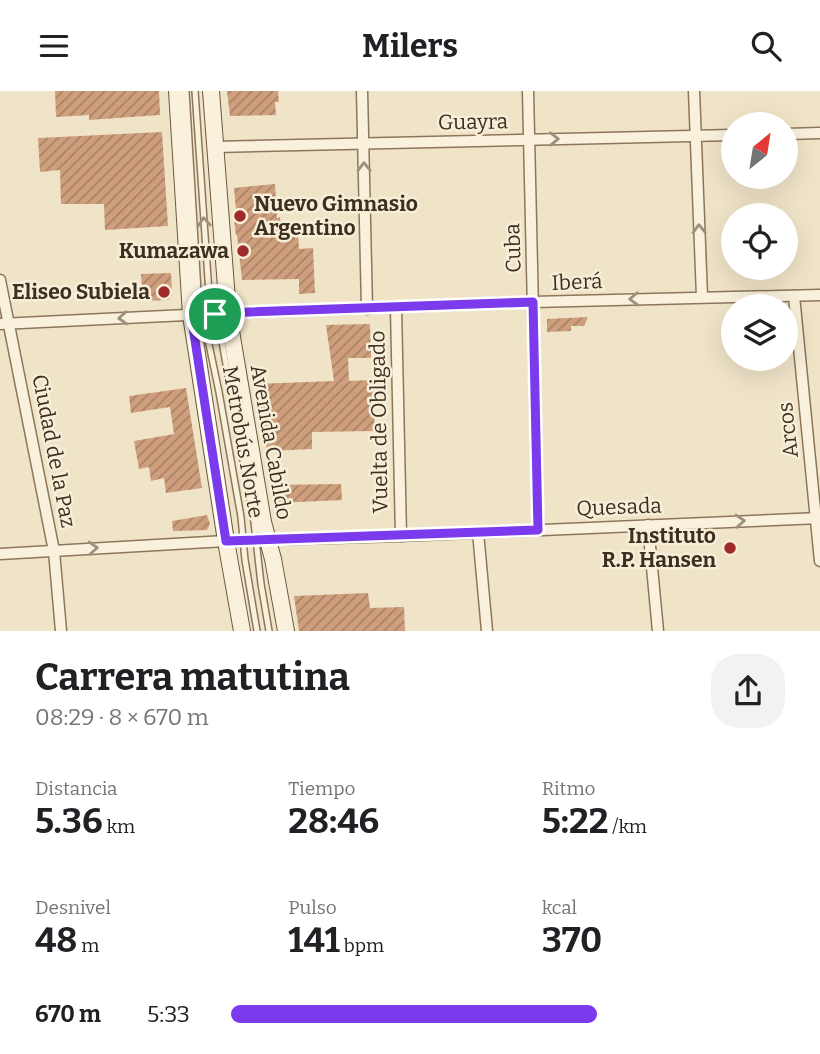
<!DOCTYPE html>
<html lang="es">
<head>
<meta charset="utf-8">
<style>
  :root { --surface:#fff; --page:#f2f2f2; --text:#202124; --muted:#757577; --accent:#7c3aed }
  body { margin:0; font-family:Bitter,serif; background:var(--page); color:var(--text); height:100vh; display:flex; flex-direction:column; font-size:26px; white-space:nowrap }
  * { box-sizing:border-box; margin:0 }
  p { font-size:23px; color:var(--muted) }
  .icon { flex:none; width:38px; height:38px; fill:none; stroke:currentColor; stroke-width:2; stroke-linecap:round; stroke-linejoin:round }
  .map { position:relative; height:540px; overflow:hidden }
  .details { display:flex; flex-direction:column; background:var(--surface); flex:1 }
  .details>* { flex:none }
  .needle { width:46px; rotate:30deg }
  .fabs { position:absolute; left:721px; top:21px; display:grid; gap:14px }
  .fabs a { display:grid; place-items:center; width:77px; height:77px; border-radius:50%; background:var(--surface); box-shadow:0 7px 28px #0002; font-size:35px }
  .pin { position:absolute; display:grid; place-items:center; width:60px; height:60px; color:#fff; margin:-30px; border:4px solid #fff; border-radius:50%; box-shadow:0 2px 7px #0007 }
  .round { display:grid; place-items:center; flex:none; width:74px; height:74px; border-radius:28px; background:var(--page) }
  .head { display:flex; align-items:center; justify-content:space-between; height:119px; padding:0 35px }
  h1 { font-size:38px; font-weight:700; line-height:52px }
  .figures { display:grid; grid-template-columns:repeat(3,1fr); gap:10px; height:119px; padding:7px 35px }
  .figures div { display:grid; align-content:center }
  .figures b { font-size:35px; font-weight:700 }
  .figures small { font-size:19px; font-weight:400 }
  .figures p { font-size:19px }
  ul { padding:0 35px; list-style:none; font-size:23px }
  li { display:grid; grid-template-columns:112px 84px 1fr; align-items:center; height:52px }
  li i { height:18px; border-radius:9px; background:var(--accent) }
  header { display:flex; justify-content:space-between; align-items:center; height:91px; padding:0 35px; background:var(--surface); font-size:32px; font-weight:700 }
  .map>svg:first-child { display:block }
  .building { fill:url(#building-hatch) }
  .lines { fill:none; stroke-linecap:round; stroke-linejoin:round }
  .lane-casing { stroke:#8d765c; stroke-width:8 }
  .street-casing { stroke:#8d765c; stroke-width:13 }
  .secondary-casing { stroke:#6f573f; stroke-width:18 }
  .lane { stroke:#faf1dc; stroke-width:5 }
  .street { stroke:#faf1dc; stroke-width:10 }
  .secondary { stroke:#faf1dc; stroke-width:16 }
  .oneway { stroke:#9c907e }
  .route-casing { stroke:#fff; stroke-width:14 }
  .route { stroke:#7c3aed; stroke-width:9 }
  .poi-dot { fill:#9e2a2b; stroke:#f7eed8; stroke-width:2.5 }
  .labels { text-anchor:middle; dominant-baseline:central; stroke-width:5; stroke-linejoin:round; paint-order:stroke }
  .street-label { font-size:21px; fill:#3d2e20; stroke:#f7eed8 }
  .poi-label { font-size:21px; font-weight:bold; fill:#3d2e20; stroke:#f7eed8; text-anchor:end }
</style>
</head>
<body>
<header><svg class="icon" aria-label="menu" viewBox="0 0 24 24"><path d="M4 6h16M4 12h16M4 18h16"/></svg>Milers<svg class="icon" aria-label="search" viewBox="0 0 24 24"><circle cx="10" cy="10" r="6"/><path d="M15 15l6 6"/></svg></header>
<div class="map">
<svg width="820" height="540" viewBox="0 0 820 540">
  <defs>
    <pattern id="building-hatch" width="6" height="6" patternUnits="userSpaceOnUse" patternTransform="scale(1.75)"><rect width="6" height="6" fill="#cf9f7d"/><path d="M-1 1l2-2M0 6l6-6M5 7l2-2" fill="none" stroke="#a98266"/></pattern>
  </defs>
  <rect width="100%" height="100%" fill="#f0e4c8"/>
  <g class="building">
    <path d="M55 0H159L160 24 89 29V24L56 26Z"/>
    <path d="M227 0H278L279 11H275L276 24 230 25Z"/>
    <path d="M162 41 168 135 105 139 104 113H61L60 79 40 81 38 47Z"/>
    <path d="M275 93 277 127 280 126 281 141 298 140 299 158 313 157 315 202 299 203V188L242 189 237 144H236L234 129H237L234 97Z"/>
    <path d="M171 182 172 204 168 209 143 210 141 183Z"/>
    <path d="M588 226 584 235H571V240L547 241V228Z"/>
    <path d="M370 233 371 267H348L349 290 372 289 375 340 312 341V358L267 360 255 293 334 290 326 234Z"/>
    <path d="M186 297 202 397 166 402 164 387 151 390 149 376 139 378 134 350 174 343 170 316 131 322 129 305Z"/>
    <path d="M341 393 342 409 277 412 273 394Z"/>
    <path d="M207 424 210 433 207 439 173 440 172 430Z"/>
    <path d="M368 502 370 517 404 516 405 540H299L294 505Z"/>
  </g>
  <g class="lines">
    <g class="lane-casing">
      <g id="lane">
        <path d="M186 0 198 201 219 301 241 426 245 469 257 540"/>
        <path d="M195 0 209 202 221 245 254 431 261 493 269 540"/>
      </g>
    </g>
    <g class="street-casing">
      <g id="street">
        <path d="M362 0 367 218"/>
        <path d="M528 0 538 439"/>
        <path d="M694 0 702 206"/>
        <path d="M786 43 820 42"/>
        <path d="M214 56 733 44"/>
        <path d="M0 189 54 460 61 540"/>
        <path d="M794 205 820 470"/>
        <path d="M396 217 401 445"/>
        <path d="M0 233 228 222 533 211 820 204"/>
        <path d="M648 434 658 540"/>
        <path d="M478 441 487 540"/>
        <path d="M0 463 226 450 401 445 820 427"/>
      </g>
    </g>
    <g class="secondary-casing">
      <g id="secondary">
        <path d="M177 0 191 224 226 450 242 540"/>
        <path d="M211 0 228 222 263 431 273 468 286 540"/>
      </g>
    </g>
    <use href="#lane" class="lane"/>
    <use href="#street" class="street"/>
    <use href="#secondary" class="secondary"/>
  </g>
  <defs><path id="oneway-chevron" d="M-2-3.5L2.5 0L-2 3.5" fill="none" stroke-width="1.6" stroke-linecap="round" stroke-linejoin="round" transform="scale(1.75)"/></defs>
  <g class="oneway">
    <use href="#oneway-chevron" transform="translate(554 48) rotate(-1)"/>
    <use href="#oneway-chevron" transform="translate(364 76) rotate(-91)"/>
    <use href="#oneway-chevron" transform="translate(204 131) rotate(-94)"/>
    <use href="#oneway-chevron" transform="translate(699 138) rotate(-92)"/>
    <use href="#oneway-chevron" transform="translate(634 208) rotate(178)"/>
    <use href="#oneway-chevron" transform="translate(123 227) rotate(177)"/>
    <use href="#oneway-chevron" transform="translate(740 430) rotate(-3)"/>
    <use href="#oneway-chevron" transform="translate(93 457) rotate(-3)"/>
  </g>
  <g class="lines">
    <g class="route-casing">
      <path id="route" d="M533 211 538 439 226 450 191 223Z"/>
    </g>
    <use href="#route" class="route"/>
  </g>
  <g class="poi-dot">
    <circle cx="240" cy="125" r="7"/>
    <circle cx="243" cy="160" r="7"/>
    <circle cx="164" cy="201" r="7"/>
    <circle cx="730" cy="457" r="7"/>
  </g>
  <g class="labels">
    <g class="street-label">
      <text transform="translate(473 31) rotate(-1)">Guayra</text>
      <text transform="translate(513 157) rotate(-92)">Cuba</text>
      <text transform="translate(577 191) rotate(-2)">Iberá</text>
      <text transform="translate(379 331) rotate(-91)">Vuelta de Obligado</text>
      <text transform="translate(788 339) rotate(-96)">Arcos</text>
      <text transform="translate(243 351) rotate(80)">Metrobús Norte</text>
      <text transform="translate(271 351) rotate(80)">Avenida Cabildo</text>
      <text transform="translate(54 360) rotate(79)">Ciudad de la Paz</text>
      <text transform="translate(619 416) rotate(-2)">Quesada</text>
    </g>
    <g class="poi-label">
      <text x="254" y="113" text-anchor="start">Nuevo Gimnasio<tspan x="254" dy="24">Argentino</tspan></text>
      <text x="229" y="160">Kumazawa</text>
      <text x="150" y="201">Eliseo Subiela</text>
      <text x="716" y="445">Instituto<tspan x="716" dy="24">R.P. Hansen</tspan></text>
    </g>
  </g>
</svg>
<div class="fabs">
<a><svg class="needle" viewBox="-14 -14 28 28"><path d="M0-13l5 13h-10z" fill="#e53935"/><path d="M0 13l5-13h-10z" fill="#757577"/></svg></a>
<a><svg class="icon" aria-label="locate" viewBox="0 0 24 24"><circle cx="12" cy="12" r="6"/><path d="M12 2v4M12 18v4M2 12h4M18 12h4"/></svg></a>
<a><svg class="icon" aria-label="layers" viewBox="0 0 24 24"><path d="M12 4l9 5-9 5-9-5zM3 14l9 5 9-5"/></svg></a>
</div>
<div class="pin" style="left:215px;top:223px;background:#1e9e55"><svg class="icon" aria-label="arrive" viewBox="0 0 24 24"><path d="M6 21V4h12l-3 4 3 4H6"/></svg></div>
</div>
<section class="details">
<div class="head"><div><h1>Carrera matutina</h1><p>08:29 · 8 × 670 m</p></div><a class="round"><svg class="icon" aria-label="share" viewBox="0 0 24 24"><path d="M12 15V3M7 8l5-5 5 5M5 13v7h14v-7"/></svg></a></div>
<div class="figures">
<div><p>Distancia</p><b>5.36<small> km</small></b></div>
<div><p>Tiempo</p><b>28:46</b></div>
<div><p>Ritmo</p><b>5:22<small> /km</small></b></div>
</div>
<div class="figures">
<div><p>Desnivel</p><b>48<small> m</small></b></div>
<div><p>Pulso</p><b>141<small> bpm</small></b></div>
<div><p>kcal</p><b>370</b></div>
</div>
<ul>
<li><b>670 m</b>5:33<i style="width:66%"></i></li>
</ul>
</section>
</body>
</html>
